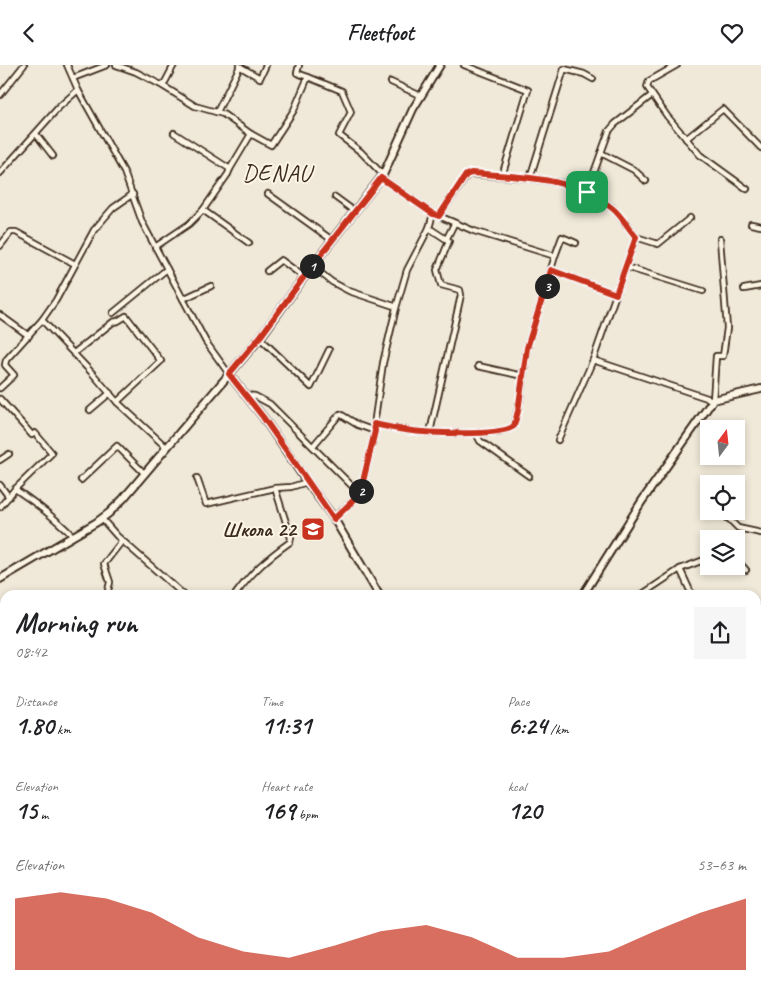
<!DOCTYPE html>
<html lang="en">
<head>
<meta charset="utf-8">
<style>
  :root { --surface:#fff; --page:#f6f6f6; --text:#202124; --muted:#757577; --accent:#c8321e }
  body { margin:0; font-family:Caveat,sans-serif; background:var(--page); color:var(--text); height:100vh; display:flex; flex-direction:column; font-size:19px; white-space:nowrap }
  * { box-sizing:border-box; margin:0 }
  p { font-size:16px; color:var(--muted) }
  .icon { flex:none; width:28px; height:28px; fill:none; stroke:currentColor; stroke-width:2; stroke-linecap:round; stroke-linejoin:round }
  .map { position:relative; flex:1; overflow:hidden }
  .panel { position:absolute; left:0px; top:525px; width:761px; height:406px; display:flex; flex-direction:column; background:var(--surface); border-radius:15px 15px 0 0; box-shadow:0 2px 8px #0003 }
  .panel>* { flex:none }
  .needle { width:32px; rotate:15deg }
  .tools { position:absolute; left:700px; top:355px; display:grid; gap:10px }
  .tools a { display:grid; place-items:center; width:45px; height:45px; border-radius:0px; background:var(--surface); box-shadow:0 2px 8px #0003; font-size:25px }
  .pin { position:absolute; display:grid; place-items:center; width:42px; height:42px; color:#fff; margin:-21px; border-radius:10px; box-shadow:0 2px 8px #0006 }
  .km { position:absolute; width:25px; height:25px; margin:-12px; border-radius:50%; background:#222; color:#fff; font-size:14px; line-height:25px; text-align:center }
  .round { display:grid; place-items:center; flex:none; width:52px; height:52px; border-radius:0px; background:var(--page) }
  .headline { display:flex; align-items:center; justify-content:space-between; height:85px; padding:0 15px }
  h1 { font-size:28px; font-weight:800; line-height:38px }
  .metrics { display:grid; grid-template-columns:repeat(3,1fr); gap:8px; height:85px; padding:5px 15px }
  .metrics div { display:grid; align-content:center }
  .metrics b { font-size:25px; font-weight:800 }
  .metrics small { font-size:14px; font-weight:400 }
  .metrics p { font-size:14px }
  .chart { height:140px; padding:10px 15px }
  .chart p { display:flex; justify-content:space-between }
  .chart svg { width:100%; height:90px; margin-top:5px; fill:var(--accent); opacity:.7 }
  header { display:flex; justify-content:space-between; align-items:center; height:65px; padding:0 15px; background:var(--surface); font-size:22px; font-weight:800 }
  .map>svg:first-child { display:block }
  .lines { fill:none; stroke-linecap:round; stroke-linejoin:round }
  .street-casing { stroke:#3b2a1e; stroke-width:8 }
  .secondary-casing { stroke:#3b2a1e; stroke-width:10 }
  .street { stroke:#fcf5e5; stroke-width:4.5 }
  .secondary { stroke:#fcf5e5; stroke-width:6 }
  .route-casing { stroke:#fff; stroke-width:10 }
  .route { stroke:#c8321e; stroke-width:6 }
  .labels { text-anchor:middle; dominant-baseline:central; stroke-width:4; stroke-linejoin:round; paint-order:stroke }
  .poi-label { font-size:21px; font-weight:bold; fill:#3b2a1e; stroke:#fcf5e5; text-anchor:end }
  .quarter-label { font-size:24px; letter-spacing:1px; fill:#3b2a1e; stroke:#fcf5e5 }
</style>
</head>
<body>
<header><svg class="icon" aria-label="back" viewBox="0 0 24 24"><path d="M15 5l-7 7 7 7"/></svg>Fleetfoot<svg class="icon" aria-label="heart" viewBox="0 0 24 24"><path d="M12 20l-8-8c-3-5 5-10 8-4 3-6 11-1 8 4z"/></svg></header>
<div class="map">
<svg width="761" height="931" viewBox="0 0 761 931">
  <rect width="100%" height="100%" fill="#f0e9d9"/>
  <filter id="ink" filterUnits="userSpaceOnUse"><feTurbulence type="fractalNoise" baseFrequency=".02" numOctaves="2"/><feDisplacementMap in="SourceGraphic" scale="10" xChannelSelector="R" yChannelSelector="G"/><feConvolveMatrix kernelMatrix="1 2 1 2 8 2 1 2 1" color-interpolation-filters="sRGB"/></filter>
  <g filter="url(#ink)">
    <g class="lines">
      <g class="street-casing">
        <g id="street">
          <path d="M67 0 78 25 124 107 142 157 206 277 229 309"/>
          <path d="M116 0 136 7 163 21"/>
          <path d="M174 0 163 21 195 41 223 49 251 69 271 80 294 45 308 12 297 8 299 0"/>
          <path d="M464 0 528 25 502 111"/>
          <path d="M677 0 649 16 647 22 667 51 700 90 747 124"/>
          <path d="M239 1 260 13 266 0"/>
          <path d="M308 12 342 26 351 47 339 70 361 87 383 110"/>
          <path d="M73 13 107 0"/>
          <path d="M391 17 421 31"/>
          <path d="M0 30 24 0"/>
          <path d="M217 47 240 1"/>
          <path d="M174 68 230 104 251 69"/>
          <path d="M36 69 53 91"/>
          <path d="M686 74 723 44 761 83"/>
          <path d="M601 88 609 66 615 59 652 30"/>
          <path d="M0 108 59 42 78 25"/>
          <path d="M381 113 433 149 429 163 407 205 396 243"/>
          <path d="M530 113 567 119 587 127 613 143 636 172 593 295 558 375"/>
          <path d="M587 127 601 88 634 105 646 116"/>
          <path d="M268 129 332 175"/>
          <path d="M335 132 354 146"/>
          <path d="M203 145 249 178"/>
          <path d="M433 149 439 151 468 109 530 113 564 4 584 9 593 14"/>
          <path d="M751 159 761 161"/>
          <path d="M429 163 449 176 437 205 441 220 460 225 461 230 430 367"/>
          <path d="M636 172 658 179 690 153"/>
          <path d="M447 173 454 159"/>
          <path d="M0 181 11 167H16L75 199"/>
          <path d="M155 182 189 159 203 145 228 109 230 104"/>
          <path d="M555 191 562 172 576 178"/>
          <path d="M312 201 332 217 349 226 394 241 396 243 383 298 375 353V366L360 429 334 453"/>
          <path d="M626 202 703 226"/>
          <path d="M551 205 616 229"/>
          <path d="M267 206 281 195 304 212"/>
          <path d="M744 224 761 221"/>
          <path d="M183 234 211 221"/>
          <path d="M113 248 167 204"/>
          <path d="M0 250 29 271"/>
          <path d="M42 255 93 309 117 337 166 382"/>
          <path d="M260 273 311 322 329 285"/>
          <path d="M74 288 113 257 118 256 126 251 161 296 117 337"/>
          <path d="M593 295 713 335 716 291H723L727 263 720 174"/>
          <path d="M478 301 523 311"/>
          <path d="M0 323 14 310 5 300 6 295 42 255 56 235 94 165 113 143 133 129"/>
          <path d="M246 330 255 331 270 339 360 429"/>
          <path d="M0 334 32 370 35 368 52 388 15 424 0 442"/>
          <path d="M90 345 110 328"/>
          <path d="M374 359C385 361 395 364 405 365 424 368 501 372 514 361L520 335 527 283 555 191 474 166 439 151"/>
          <path d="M476 368 480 376 529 411"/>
          <path d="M313 381 340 349 358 360 375 366"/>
          <path d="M0 395 9 389"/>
          <path d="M197 413 206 439 275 423 291 422 307 417"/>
          <path d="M81 415 117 381 144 408"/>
          <path d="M0 420 9 432"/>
          <path d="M15 424C36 438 55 453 73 471"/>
          <path d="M721 451 729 454 738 463 761 468"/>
          <path d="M102 454 117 471 184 530"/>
          <path d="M736 494 746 505"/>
          <path d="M680 504 692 530"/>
          <path d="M107 530 110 517 104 499 122 476"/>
          <path d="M235 530C252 507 266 494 290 477L291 473 275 423"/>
          <path d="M641 530 680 504 709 493"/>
          <path d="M756 547 761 543"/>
          <path d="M0 626 5 630"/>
          <path d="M756 673 761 667"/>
          <path d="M756 696 761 701"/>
          <path d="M0 737 5 740"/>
          <path d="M756 763 761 771"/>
          <path d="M756 804 761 799"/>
          <path d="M0 840 5 844"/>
          <path d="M0 885 5 883"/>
          <path d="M69 926 75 931"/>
          <path d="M216 926 220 931"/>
          <path d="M329 926 336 931"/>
          <path d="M477 926 489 931"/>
          <path d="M34 931 38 926"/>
          <path d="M310 931 312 926"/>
          <path d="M439 931 442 926"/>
          <path d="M758 931 761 928"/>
        </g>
      </g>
      <g class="secondary-casing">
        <g id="secondary">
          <path d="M229 309 263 352 307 417 333 452 379 530"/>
          <path d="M0 514 97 457 109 448 123 434 260 273 312 201 383 110 413 44 440 0"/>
          <path d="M583 530 642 436 713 335 761 324"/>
          <path d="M0 779 5 782"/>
          <path d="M138 926 142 931"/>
          <path d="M575 926 576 931"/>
          <path d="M239 931 241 926"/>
        </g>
      </g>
      <use href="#street" class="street"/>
      <use href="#secondary" class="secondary"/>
    </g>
  </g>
  <g class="lines" filter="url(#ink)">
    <g class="route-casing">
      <path id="route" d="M471 108C520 112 571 111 612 143 621 150 628 163 636 172L616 229 551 205 527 283 518 346 514 361C500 372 425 368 405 365 395 364 385 361 374 359L375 366 360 429 334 454 263 352 229 309 260 272 312 201 381 113 433 149 439 151 466 110Z"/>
    </g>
    <use href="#route" class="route"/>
  </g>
  <defs>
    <g id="school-square" transform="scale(1.25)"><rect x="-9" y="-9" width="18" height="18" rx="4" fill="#c8321e" stroke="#fcf5e5"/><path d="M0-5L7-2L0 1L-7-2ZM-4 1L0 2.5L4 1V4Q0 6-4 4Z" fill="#fff"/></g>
  </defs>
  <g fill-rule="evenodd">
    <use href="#school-square" x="313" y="464"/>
  </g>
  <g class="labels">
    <g class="poi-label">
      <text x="296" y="464">Школа 22</text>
    </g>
    <g class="quarter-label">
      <text x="277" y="108">DENAU</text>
    </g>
  </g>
</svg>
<div class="tools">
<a><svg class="needle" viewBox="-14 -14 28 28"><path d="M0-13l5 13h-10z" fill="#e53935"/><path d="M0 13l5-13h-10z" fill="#757577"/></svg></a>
<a><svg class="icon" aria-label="locate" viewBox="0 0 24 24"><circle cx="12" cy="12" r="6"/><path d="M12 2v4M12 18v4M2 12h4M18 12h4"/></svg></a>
<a><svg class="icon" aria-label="layers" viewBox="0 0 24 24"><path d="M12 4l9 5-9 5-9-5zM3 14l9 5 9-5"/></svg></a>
</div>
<div class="pin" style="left:587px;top:127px;background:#1e9e55"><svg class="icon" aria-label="arrive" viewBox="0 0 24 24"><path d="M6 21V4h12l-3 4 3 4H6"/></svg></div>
<b class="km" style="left:312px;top:201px">1</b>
<b class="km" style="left:361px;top:426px">2</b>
<b class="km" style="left:547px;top:221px">3</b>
<section class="panel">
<div class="headline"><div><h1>Morning run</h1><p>08:42</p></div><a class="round"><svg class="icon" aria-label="share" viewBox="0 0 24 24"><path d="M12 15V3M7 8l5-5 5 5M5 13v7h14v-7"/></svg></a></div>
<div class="metrics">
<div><p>Distance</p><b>1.80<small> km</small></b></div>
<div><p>Time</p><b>11:31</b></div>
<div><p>Pace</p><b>6:24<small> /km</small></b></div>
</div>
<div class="metrics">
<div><p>Elevation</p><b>15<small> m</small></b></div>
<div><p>Heart rate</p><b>169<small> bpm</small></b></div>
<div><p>kcal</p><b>120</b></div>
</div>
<div class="chart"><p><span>Elevation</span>53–63 m</p>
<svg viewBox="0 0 160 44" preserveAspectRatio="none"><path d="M0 44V9L10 6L20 9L30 16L40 28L50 35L60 38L70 32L80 25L90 22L100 28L110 38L120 38L130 35L140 25L150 16L160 9V44z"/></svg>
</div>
</section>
</div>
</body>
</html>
